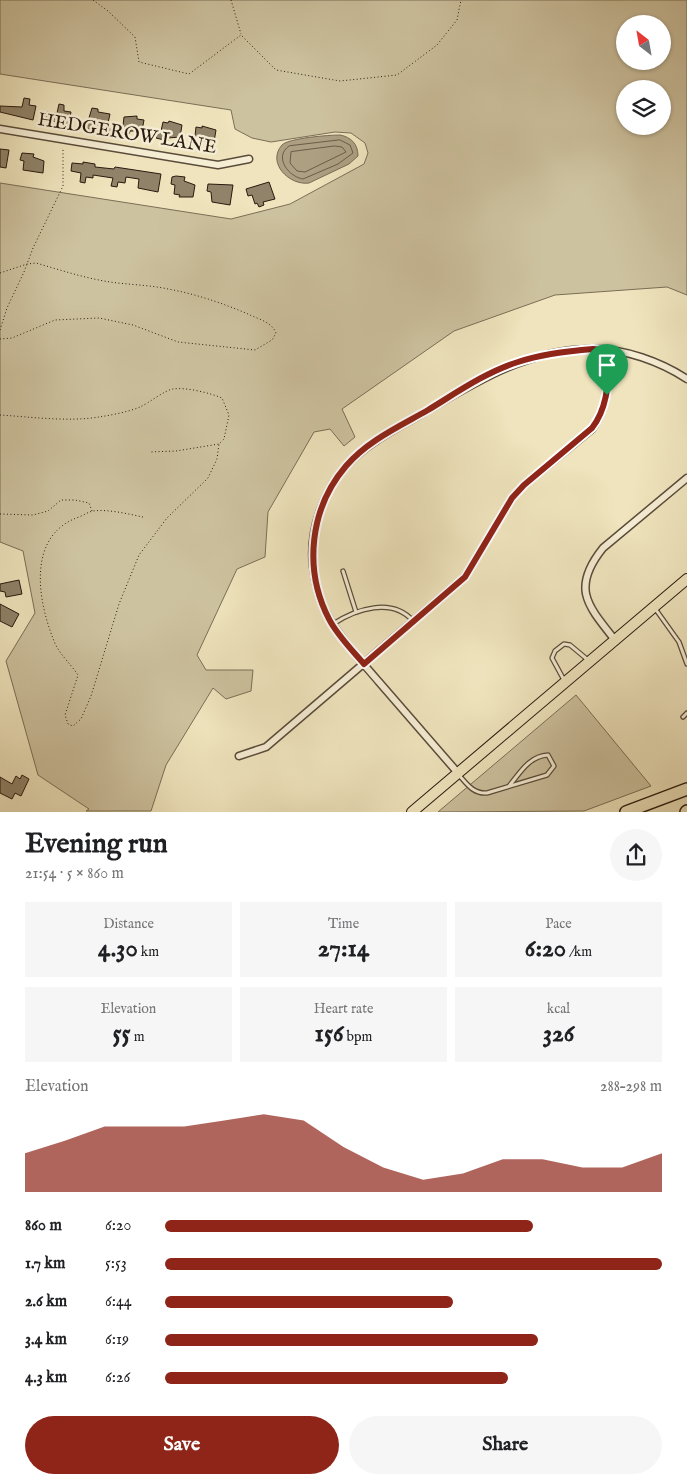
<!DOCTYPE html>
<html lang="en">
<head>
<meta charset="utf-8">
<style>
  :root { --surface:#fff; --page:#f6f6f6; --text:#202124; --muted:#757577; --accent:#8f2418 }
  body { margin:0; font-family:"IM FELL English",serif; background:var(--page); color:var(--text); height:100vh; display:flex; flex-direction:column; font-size:19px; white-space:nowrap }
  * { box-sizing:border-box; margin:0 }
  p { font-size:16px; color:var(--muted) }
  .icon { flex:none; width:28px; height:28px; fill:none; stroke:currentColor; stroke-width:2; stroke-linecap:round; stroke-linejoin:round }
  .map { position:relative; height:812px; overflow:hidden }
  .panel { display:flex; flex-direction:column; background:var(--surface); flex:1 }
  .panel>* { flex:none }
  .needle { width:32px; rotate:329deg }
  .controls { position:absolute; left:616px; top:15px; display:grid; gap:10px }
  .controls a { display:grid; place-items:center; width:55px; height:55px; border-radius:50%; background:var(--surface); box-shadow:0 1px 4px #0004; font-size:25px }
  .pin { position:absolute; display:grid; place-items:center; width:42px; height:42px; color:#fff; margin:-51px -21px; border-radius:50% 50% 50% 0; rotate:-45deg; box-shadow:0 0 5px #0007 }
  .pin .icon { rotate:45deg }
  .round { display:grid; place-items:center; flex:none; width:52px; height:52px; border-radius:26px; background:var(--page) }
  .headline { display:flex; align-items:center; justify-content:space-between; height:85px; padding:0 25px }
  h1 { font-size:28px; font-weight:700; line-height:38px }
  .figures { display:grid; grid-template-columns:repeat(3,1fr); gap:8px; height:85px; padding:5px 25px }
  .figures div { display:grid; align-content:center; border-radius:0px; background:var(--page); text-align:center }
  .figures b { font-size:25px; font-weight:700 }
  .figures small { font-size:14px; font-weight:400 }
  .figures p { font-size:14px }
  .chart { height:140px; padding:10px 25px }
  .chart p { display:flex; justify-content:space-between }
  .chart svg { width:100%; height:90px; margin-top:5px; fill:var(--accent); opacity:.7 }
  .button { display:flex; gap:10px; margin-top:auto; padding:10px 25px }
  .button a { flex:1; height:58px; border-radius:30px; background:var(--accent); color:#fff; font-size:20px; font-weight:700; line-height:58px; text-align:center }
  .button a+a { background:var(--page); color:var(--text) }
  ul { padding:0 25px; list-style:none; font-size:16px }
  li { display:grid; grid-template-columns:80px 60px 1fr; align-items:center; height:38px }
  li i { height:12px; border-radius:6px; background:var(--accent) }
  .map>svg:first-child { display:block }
  .green { fill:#cdc29f; stroke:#7b6e57; fill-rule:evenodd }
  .water { fill:#ac9f82; stroke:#786a54 }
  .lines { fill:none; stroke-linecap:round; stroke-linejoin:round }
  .shore { stroke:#6a5c48; stroke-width:1 }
  .building { fill:#908369; stroke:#291a0f }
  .lane-casing { stroke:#5a4c3a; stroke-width:5.5 }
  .street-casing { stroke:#5a4c3a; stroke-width:9 }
  .primary-casing { stroke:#291a0f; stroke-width:12 }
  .highway-casing { stroke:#291a0f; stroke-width:14 }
  .path { stroke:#291a0f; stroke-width:1; stroke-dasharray:1 2.5; stroke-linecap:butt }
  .lane { stroke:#f5edd4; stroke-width:3 }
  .street { stroke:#f5edd4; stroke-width:6 }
  .primary { stroke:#efe4bd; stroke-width:10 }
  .highway { stroke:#efe4bd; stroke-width:11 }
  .route-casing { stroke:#fff; stroke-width:10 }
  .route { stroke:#8f2418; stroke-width:6 }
  .labels { text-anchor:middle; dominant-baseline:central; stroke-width:5; stroke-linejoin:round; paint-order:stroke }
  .street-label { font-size:19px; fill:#291a0f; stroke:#f5edd4 }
</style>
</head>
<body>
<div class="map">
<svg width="687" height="812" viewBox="0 0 687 812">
  <rect width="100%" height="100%" fill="#efe4bd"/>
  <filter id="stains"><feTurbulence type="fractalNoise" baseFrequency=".004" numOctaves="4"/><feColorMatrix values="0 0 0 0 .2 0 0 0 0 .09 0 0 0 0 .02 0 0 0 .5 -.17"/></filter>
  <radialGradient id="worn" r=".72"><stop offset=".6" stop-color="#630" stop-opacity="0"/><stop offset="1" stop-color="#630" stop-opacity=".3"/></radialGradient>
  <g class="green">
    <path d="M0 0H687V295L667 287 555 295 454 331 342 409 355 437 344 446 330 429 314 432 268 512 265 557 237 569 197 655 206 670H253L251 691 226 699 213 688 166 765 151 811H86L89 809 38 775 6 661 35 613 23 551 0 542V183L231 219 290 204 364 164 368 153 365 143 351 133 335 132 271 142 252 138 235 129 231 110 0 74ZM625 24H662V61H625ZM625 89H662V126H625Z"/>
    <path d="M576 695 651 786 584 811 438 812Z"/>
  </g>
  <path class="water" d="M340 135C351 137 358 144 358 156L349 164 309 183C290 186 266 163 282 145 289 138 329 135 340 135Z"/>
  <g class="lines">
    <g class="shore">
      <path d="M340 140 350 145 353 153 338 164 303 179C289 177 273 157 289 146Z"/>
      <path d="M335 146 342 147 346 152 305 172 297 171 290 163 291 152Z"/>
    </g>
  </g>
  <g class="building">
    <path d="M24 98 30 99 29 105 36 106 33 120 0 112V106L22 107Z"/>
    <path d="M59 104 64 105V111L71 112 68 126 56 124V122L46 119 47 112 57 113Z"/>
    <path d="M92 108 98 109V112L110 114 108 123 123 126 124 117 137 116V119L144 120 142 131H130L129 135 83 128 84 121H88Z"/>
    <path d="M169 121 182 125 180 137 168 138V141L156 138 158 131H161L163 122 168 123Z"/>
    <path d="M202 126 216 130 214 142 202 141 201 146 190 143 191 136H195L196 127 202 128Z"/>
    <path d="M0 149 9 150 6 168 0 167Z"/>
    <path d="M22 153 34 154 33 157 44 161 43 173 23 170 24 161 20 160Z"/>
    <path d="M83 162 95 164V167L114 169 115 167 161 174 158 192 138 188 139 179 126 177 125 183 118 182 117 187 111 186 113 178 93 175V178L86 177 85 183 80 182 81 173 71 171 72 163 83 164Z"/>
    <path d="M176 176 185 177 184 181 195 185 193 197H179L180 195 174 194 175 185 171 184 172 177Z"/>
    <path d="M269 182 275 199 263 202 264 205 259 207 257 203 255 204 252 195 248 196 246 189Z"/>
    <path d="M208 184 233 185 230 205 212 202 211 192 207 191Z"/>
    <path d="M19 580 22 594 6 597 5 592 0 591V584Z"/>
    <path d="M0 604 19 614 12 627 0 621Z"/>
    <path d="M22 775 29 779 21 796 15 793 12 799 0 793V777L12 784 16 776 20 779Z"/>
  </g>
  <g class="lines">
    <g class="lane-casing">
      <g id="lane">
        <path d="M343 571 356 612"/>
        <path d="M654 607 679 642 687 664"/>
        <path d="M333 624C356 609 392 597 413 621"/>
        <path d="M564 680 552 658 555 651 564 644 570 645 588 660"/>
        <path d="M683 717 687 713"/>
        <path d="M458 774C467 784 473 794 487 793L547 775 554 766 548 755C529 756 520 773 509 786"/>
      </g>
    </g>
    <g class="street-casing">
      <g id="street">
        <path d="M0 129 218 165 249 159"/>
        <path d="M615 640C587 605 571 588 603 548L687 478"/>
        <path d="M239 756 266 747 465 577 512 498 524 485 592 429C609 406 608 379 610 351"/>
        <path d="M458 773C432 743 405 712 379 682 362 662 343 642 330 620 321 605 315 584 313 566 309 531 323 491 347 465 366 444 394 430 418 416 474 383 524 350 591 349 624 348 661 362 687 379"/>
      </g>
    </g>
    <g class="primary-casing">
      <path id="primary" d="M412 812 687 579"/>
    </g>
    <g class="highway-casing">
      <g id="highway">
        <path d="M626 812 687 789"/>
        <path d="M686 812 687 811"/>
      </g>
    </g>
    <g class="path">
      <path d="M93 0 108 11 135 37 139 62 189 74 241 35 276 70 340 81 397 75 437 45 457 20 461 0"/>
      <path d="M231 0 241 34"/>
      <path d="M0 273 27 264 36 263C57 269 78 276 99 280 122 285 145 284 168 289 196 294 222 303 248 314 258 319 272 322 276 333L272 340 255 350 178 342 133 325 99 318 55 320 12 338 0 339"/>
      <path d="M0 330 7 308 24 272 33 248 63 186V149"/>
      <path d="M0 415C31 417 69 422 99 417 112 415 128 412 140 407 149 403 165 390 173 389 186 387 210 393 222 398L229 415 224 439 219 444 176 451 149 452"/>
      <path d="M0 514 33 515 48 511 61 500H75L89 503 92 511"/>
      <path d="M143 517C128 514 109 509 93 511 88 512 84 515 79 517 27 535 37 599 54 641 59 654 70 663 78 675L65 715 68 724 73 726 81 719 91 696 119 604 139 555 167 518 208 478 217 459 219 444"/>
    </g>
    <use href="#lane" class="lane"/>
    <use href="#street" class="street"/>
    <use href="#primary" class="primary"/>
    <use href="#highway" class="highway"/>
  </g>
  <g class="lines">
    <g class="route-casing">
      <path id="route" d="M593 349 610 351C608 379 609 406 592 428L524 485 512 498 465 577 364 664C352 650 337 635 329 619 303 569 310 508 346 466 367 441 400 426 428 410 456 393 486 372 518 362 542 354 567 351 593 349Z"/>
    </g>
    <use href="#route" class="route"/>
  </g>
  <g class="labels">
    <g class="street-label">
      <text transform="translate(127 134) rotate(9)">HEDGEROW LANE</text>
    </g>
  </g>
  <rect width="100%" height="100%" filter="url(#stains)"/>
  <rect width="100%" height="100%" fill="url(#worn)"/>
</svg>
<div class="controls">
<a><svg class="needle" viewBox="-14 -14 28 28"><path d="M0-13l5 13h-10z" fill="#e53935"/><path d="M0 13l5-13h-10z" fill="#757577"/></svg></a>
<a><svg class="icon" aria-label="layers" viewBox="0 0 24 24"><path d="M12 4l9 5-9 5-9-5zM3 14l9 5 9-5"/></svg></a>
</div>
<div class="pin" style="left:607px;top:395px;background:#1e9e55"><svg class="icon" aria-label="arrive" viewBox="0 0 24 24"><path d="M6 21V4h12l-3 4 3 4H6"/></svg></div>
</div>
<section class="panel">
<div class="headline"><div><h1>Evening run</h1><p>21:54 · 5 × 860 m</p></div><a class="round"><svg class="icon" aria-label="share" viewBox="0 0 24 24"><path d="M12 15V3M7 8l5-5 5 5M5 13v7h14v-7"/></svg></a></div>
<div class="figures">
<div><p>Distance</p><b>4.30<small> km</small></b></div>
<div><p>Time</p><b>27:14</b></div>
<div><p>Pace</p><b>6:20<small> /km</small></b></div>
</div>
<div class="figures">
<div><p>Elevation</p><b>55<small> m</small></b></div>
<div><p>Heart rate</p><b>156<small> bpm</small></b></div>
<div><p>kcal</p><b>326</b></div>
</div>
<div class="chart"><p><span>Elevation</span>288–298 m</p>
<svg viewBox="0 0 160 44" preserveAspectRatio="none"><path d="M0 44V25L10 19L20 12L30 12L40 12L50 9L60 6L70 9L80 22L90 32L100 38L110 35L120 28L130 28L140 32L150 32L160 25V44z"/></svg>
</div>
<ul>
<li><b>860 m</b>6:20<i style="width:74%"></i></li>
<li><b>1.7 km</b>5:53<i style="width:100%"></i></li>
<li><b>2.6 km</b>6:44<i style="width:58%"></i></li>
<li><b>3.4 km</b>6:19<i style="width:75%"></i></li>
<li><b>4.3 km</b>6:26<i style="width:69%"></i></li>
</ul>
<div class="button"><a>Save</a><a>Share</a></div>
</section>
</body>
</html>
